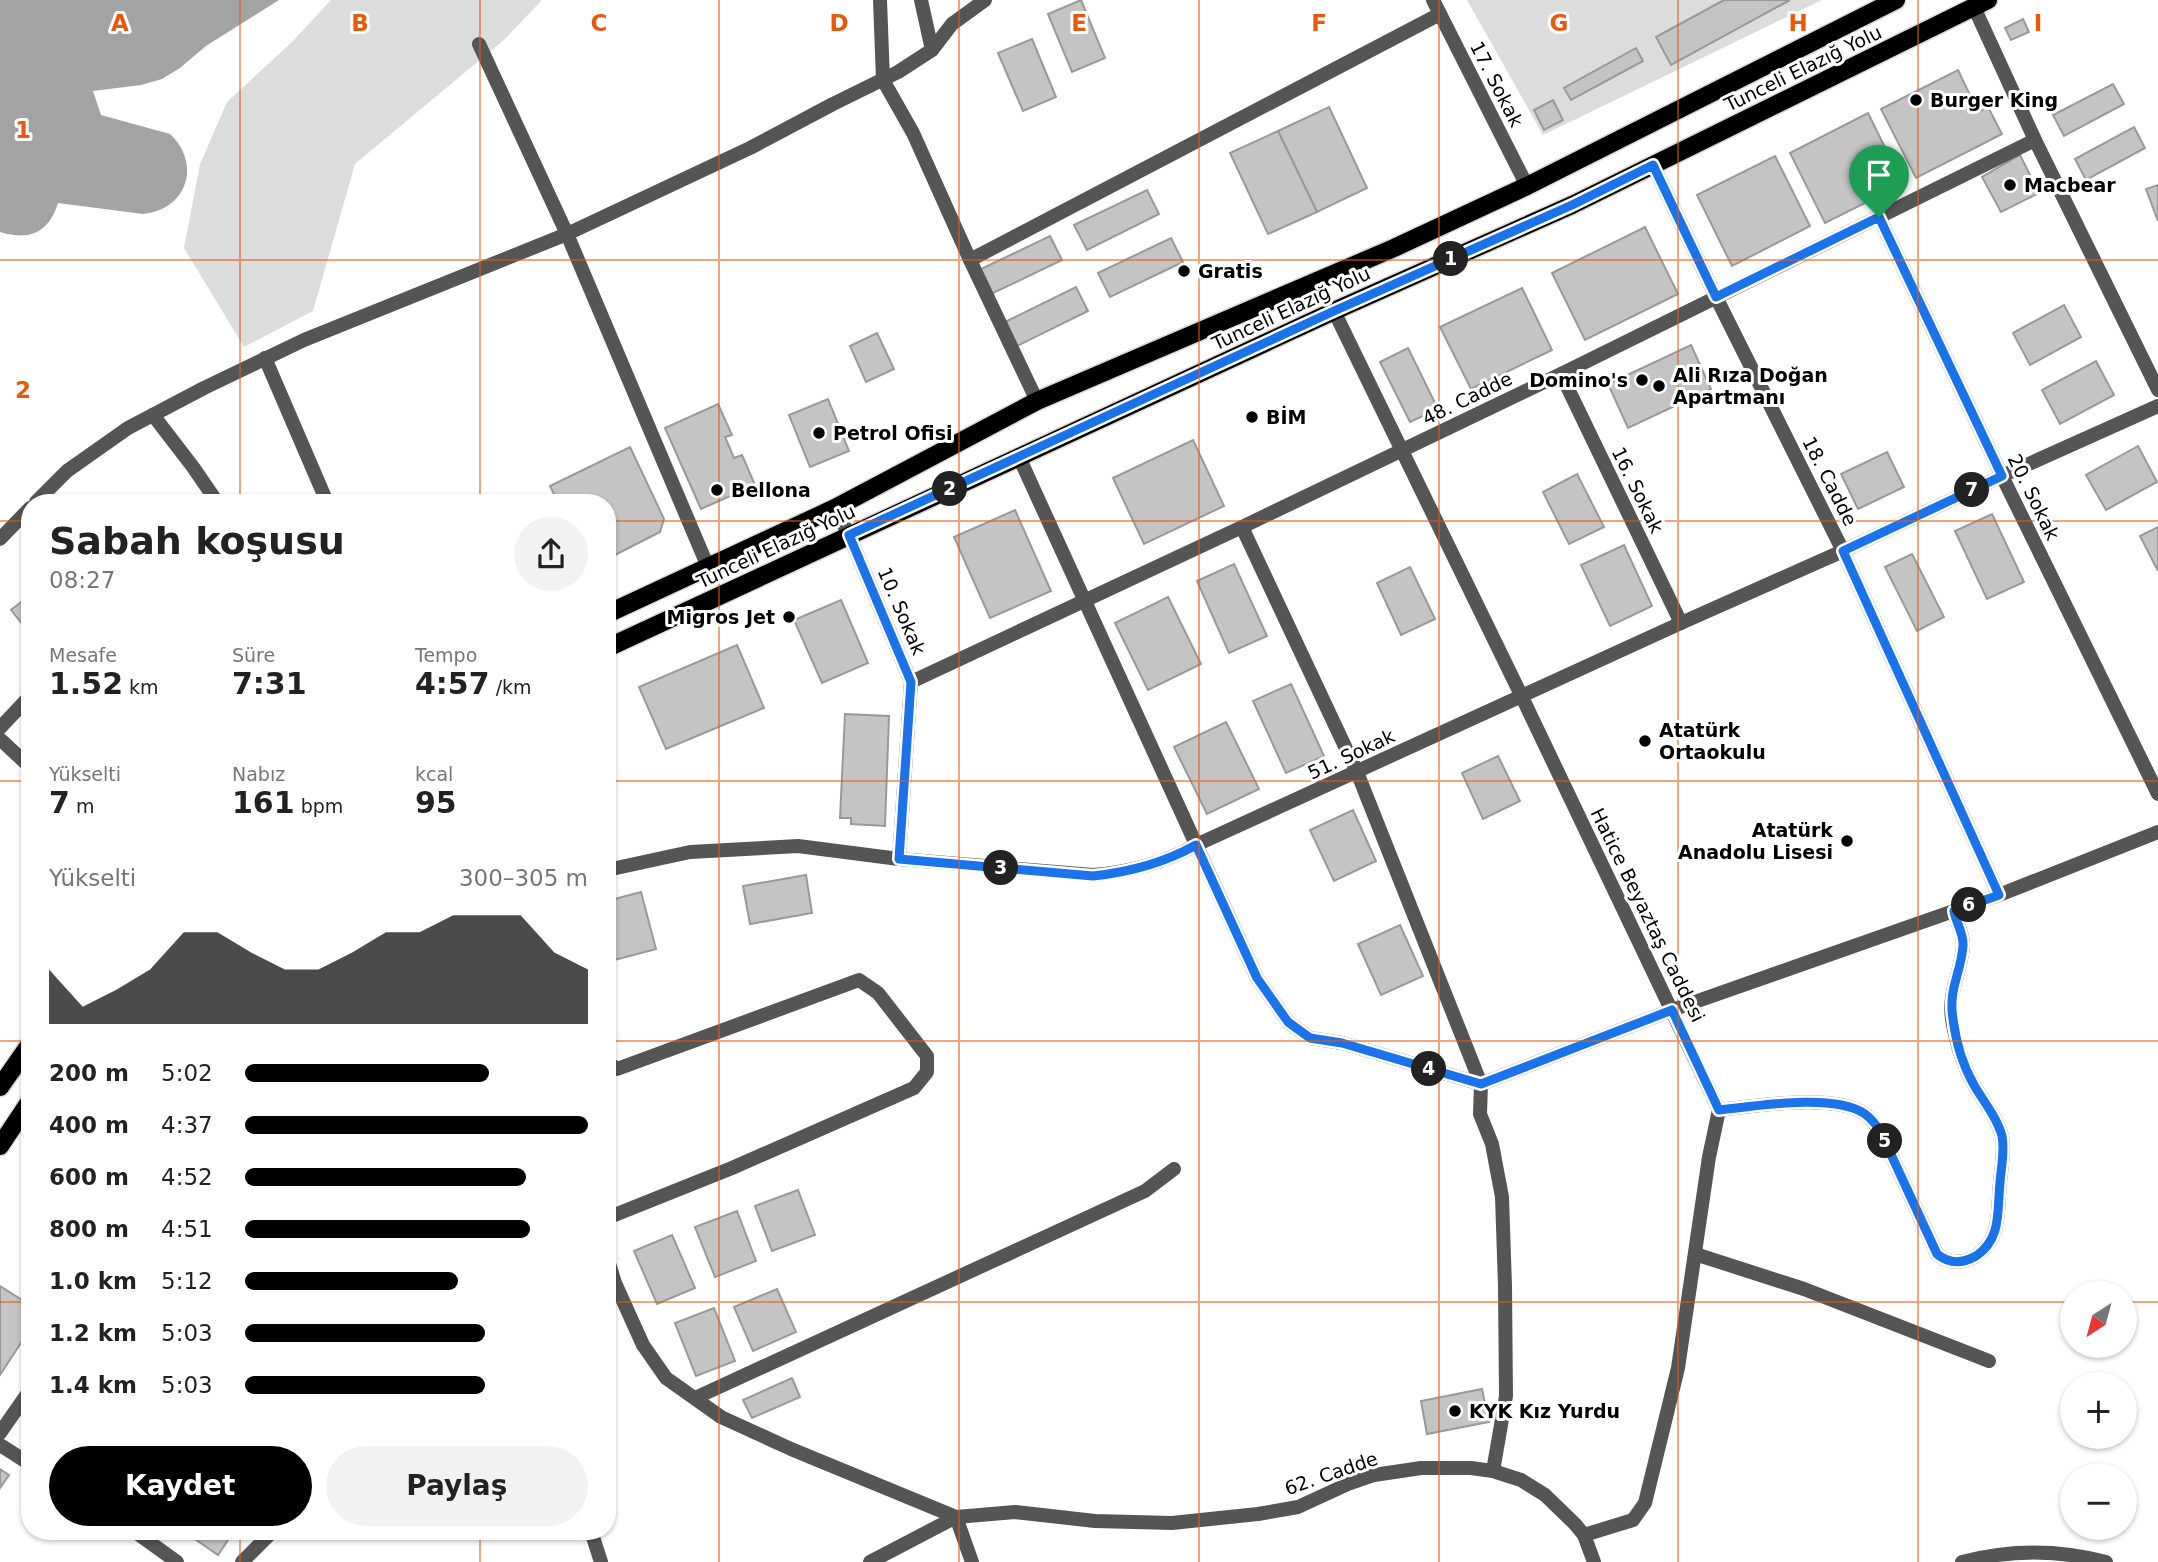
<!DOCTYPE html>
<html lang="tr">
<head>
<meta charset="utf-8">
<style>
  :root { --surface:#fff; --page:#f2f2f2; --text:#222; --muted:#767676; --accent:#000 }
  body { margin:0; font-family:"DejaVu Sans",sans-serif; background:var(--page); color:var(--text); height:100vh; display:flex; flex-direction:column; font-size:26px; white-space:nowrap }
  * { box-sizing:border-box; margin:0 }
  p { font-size:23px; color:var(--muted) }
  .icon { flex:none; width:38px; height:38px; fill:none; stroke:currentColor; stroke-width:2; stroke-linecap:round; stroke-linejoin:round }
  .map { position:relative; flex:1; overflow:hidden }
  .details { position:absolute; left:21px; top:494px; width:595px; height:1046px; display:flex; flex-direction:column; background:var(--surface); border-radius:28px; box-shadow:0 2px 5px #0004 }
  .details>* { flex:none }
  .needle { width:46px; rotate:216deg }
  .controls { position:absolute; left:2060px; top:1281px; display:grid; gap:14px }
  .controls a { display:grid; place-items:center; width:77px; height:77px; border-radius:50%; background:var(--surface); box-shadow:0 2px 5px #0004; font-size:35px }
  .pin { position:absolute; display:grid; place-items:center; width:60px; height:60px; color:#fff; margin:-72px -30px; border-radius:50% 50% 50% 0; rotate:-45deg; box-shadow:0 0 7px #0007 }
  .pin .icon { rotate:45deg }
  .km { position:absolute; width:35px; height:35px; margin:-18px; border-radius:50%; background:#222; color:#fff; font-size:19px; line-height:35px; text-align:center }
  .round { display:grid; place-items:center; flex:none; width:74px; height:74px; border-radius:37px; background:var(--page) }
  .headline { display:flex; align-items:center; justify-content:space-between; height:119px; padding:0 28px }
  h1 { font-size:38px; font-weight:600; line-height:52px }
  .stats { display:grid; grid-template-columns:repeat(3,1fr); gap:10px; height:119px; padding:7px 28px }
  .stats div { display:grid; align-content:center }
  .stats b { font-size:30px; font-weight:600 }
  .stats small { font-size:19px; font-weight:400 }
  .stats p { font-size:19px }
  .chart { height:196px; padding:14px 28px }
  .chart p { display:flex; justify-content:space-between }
  .chart svg { width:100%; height:126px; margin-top:7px; fill:var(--accent); opacity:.7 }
  .action { display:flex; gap:14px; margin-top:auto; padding:14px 28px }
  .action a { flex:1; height:80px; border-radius:42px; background:var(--accent); color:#fff; font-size:28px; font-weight:600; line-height:80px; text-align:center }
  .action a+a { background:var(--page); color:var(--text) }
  ul { padding:0 28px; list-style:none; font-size:23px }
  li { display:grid; grid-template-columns:112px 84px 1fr; align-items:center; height:52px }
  li i { height:18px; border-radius:9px; background:var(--accent) }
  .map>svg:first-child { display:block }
  .green { fill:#dcdcdc }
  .water { fill:#a3a3a3 }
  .building { fill:#c4c4c4; stroke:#999; stroke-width:2 }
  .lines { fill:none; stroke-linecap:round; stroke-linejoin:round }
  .primary-casing { stroke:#dbdbdb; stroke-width:21 }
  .street { stroke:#555; stroke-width:14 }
  .primary { stroke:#000; stroke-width:18 }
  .route-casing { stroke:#fff; stroke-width:14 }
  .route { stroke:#1a73e8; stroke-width:9 }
  .grid { fill:none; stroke:#e8590c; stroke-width:2; stroke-opacity:0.55 }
  .poi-dot { fill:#000; stroke:#fff; stroke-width:2.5 }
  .labels { text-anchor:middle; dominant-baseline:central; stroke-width:6; stroke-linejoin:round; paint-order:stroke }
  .street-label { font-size:19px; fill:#000; stroke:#fff }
  .poi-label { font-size:19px; font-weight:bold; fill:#000; stroke:#fff; text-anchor:start }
  .grid-label { font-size:23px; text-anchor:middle; font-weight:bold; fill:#e8590c; stroke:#fff; stroke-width:6; stroke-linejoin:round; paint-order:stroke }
</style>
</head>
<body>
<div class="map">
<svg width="2158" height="1562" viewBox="0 0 2158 1562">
  <rect width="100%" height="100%" fill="#fff"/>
  <g class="green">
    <path d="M331 0H542L505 39 355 164 313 311 244 347 184 248 200 164 227 102 293 41Z"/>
    <path d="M1467 0H1822L1543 135Z"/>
  </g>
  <path class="water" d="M0 0H279L206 46 180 68 162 79 141 85 93 91 101 115 170 134C202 164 187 210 143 214L58 203C49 233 29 241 0 232Z"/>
  <g class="building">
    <path d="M1081 0 1105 58 1072 72 1048 14Z"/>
    <path d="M1724 0H1790L1671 65 1656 37Z"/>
    <path d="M2023 19 2029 32 2011 40 2005 28Z"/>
    <path d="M1032 39 1056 97 1023 111 998 53Z"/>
    <path d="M1636 48 1643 61 1571 100 1564 88Z"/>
    <path d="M1958 70 1978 112 1988 107 2002 134 1916 178 1881 109Z"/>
    <path d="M2113 84 2124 104 2064 136 2053 115Z"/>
    <path d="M1553 100 1563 120 1544 130 1534 110Z"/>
    <path d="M1329 107 1367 188 1317 212 1278 131Z"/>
    <path d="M1868 113 1903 184 1825 223 1790 153Z"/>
    <path d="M2134 127 2145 148 2086 180 2075 159Z"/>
    <path d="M1278 131 1317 212 1268 234 1230 153Z"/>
    <path d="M2020 155 2039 193 2001 212 1982 177Z"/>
    <path d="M1775 156 1810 226 1732 266 1697 195Z"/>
    <path d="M2158 185V221L2146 189Z"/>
    <path d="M1147 190 1159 214 1087 250 1074 225Z"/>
    <path d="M1645 227 1678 294 1585 340 1552 273Z"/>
    <path d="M1050 236 1062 260 989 295 977 271Z"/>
    <path d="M1171 238 1183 262 1110 297 1098 273Z"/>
    <path d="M1076 287 1088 311 1015 347 1003 323Z"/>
    <path d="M1522 288 1552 350 1471 389 1440 327Z"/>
    <path d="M2064 305 2081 337 2030 365 2013 333Z"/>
    <path d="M877 333 894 369 866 382 850 346Z"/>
    <path d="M1691 345 1711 389 1628 428 1608 384Z"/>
    <path d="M1408 348 1438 409 1410 422 1380 362Z"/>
    <path d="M2096 361 2114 395 2060 424 2042 390Z"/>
    <path d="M828 399 849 451 810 467 789 415Z"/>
    <path d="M718 404 732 435 725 437 734 458 742 455 755 485 701 509 665 428Z"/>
    <path d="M1193 440 1224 506 1144 544 1113 478Z"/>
    <path d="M2138 446 2157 482 2106 510 2086 475Z"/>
    <path d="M630 447 664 519 660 532 607 559V502H558L550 486Z"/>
    <path d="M1887 452 1904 487 1858 509 1841 474Z"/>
    <path d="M1577 474 1604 527 1569 544 1543 492Z"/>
    <path d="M1015 510 1051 591 990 618 954 537Z"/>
    <path d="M1992 514 2024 582 1987 599 1955 531Z"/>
    <path d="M2158 527V571L2140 536Z"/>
    <path d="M1624 545 1652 606 1610 626 1581 565Z"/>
    <path d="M1912 554 1944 617 1917 631 1885 567Z"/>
    <path d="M1234 564 1267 636 1229 653 1197 581Z"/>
    <path d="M1410 567 1435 619 1401 635 1377 583Z"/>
    <path d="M30 595V634L11 610Z"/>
    <path d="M1168 597 1201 664 1148 690 1115 623Z"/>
    <path d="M841 600 868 663 822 683 794 620Z"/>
    <path d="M737 645 764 708 666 749 639 687Z"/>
    <path d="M1291 684 1324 756 1286 773 1253 701Z"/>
    <path d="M845 714 889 716 885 826 851 824V818H840Z"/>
    <path d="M1226 722 1259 789 1207 814 1174 747Z"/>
    <path d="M1498 756 1520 801 1483 819 1462 773Z"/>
    <path d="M1353 810 1376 861 1334 881 1310 830Z"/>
    <path d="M806 875 812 913 750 924 743 886Z"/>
    <path d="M641 892 656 949 607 962V901Z"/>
    <path d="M1400 925 1423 976 1381 995 1358 944Z"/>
    <path d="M798 1190 815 1235 772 1251 755 1206Z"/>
    <path d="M737 1211 756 1261 715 1277 695 1227Z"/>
    <path d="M672 1235 695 1288 657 1304 634 1251Z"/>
    <path d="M0 1286 30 1305V1329L0 1375Z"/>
    <path d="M777 1289 796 1332 753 1351 734 1307Z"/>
    <path d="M714 1308 735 1361 696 1376 675 1323Z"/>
    <path d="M792 1378 800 1397 752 1418 743 1400Z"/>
    <path d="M1482 1389 1489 1422 1427 1434 1421 1401Z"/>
    <path d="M0 1469 9 1475 0 1488Z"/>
    <path d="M191 1531H234L218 1555 189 1535Z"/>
  </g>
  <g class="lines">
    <g class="primary-casing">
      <g id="primary">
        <path d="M607 614 835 508 1037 401 1394 248 1527 186 1896 0"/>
        <path d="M607 648 1334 311 1572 205 1988 0"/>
        <path d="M0 1087 30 1044"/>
        <path d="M0 1146 30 1101"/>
      </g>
    </g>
    <g class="street">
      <path d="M880 0 883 80 913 133 970 260 1037 401"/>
      <path d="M921 0 932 50"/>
      <path d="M1433 0 1527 186"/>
      <path d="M1974 7 2035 140 2158 390"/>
      <path d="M479 44 567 234 708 567"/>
      <path d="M1653 165 1716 297 1843 551 1999 895"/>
      <path d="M1879 217 2002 476 2158 794"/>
      <path d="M970 260 1440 14"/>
      <path d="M1334 311 1522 697 1719 1110 1709 1157 1678 1368 1645 1503 1633 1520 1584 1535"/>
      <path d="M265 358 327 502"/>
      <path d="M1561 374 1681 623"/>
      <path d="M153 415 193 467 217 502"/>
      <path d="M1019 457 1257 978 1288 1022 1310 1038 1342 1043 1481 1084 1672 1010 1999 895 2158 832"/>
      <path d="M36 502 67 471 128 428 204 388 304 340 567 234 750 148 833 104 898 72 932 50 952 24 985 0"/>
      <path d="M835 508 849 535 911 682 899 859"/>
      <path d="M1242 527 1357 772 1481 1084 1480 1114 1492 1144 1502 1197 1505 1286 1506 1396 1493 1471"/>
      <path d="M0 539 30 508"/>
      <path d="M911 682 1242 527 1561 374 2035 140"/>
      <path d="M0 728 30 696"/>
      <path d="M0 739 30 767"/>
      <path d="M607 870 690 852 798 846 899 859 1093 875C1130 872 1164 863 1196 845L1681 623 1843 551 2002 476 2158 406"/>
      <path d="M607 1062 617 1069 859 980 878 993 927 1056V1072L914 1088 732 1168 607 1218"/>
      <path d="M1719 1110C1756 1106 1834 1093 1865 1114 1873 1120 1878 1128 1882 1135L1937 1254C1949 1264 1962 1264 1976 1256 2002 1239 1997 1210 2000 1183 2001 1167 2005 1152 2002 1136 1997 1117 1983 1101 1974 1085 1962 1064 1956 1043 1952 1019 1948 990 1961 973 1963 946 1964 933 1956 923 1954 911"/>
      <path d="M1695 1254 1804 1289 1989 1361"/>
      <path d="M607 1257 615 1283 643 1345 666 1378 721 1417 791 1449 956 1517"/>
      <path d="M695 1398 1145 1191 1174 1169"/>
      <path d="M0 1433 30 1390"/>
      <path d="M0 1445 30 1464"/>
      <path d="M956 1517 972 1562"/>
      <path d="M134 1531 177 1562"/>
      <path d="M591 1531 601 1562"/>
      <path d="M242 1562 273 1531"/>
      <path d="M870 1562 956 1517 1015 1512 1095 1521 1172 1523 1258 1514 1298 1507 1348 1484 1374 1475 1421 1468H1471L1493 1471 1521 1480 1545 1495 1575 1524 1584 1535 1594 1562"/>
      <path d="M1962 1562C2011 1549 2057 1549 2106 1562"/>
    </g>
    <use href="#primary" class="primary"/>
  </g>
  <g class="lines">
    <g class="route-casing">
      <path id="route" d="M1653 165 1716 297 1879 217 2002 476 1843 551 1999 895 1954 911C1956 923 1964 934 1963 946 1961 973 1948 989 1953 1019 1956 1043 1962 1064 1974 1085 1983 1101 1997 1117 2002 1136 2005 1152 2001 1167 2000 1183 1997 1210 2002 1239 1976 1256 1962 1264 1949 1264 1937 1254L1882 1135C1878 1127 1873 1120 1865 1114 1834 1093 1756 1106 1719 1110L1672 1010 1481 1084 1342 1043 1310 1038 1288 1022 1257 978 1196 845C1164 863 1130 872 1093 876L899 859 911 682 849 535 1334 311 1572 205Z"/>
    </g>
    <use href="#route" class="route"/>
  </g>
  <path class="grid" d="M240 0V502M480 0V502M719 0V1562M959 0V1562M1199 0V1562M1439 0V1562M1678 0V1562M1918 0V1562M0 260H2158M0 521H30M607 521H2158M0 781H30M607 781H2158M0 1041H30M607 1041H2158M0 1302H30M607 1302H2072M2124 1302H2158M240 1531V1562M480 1531V1562"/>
  <g class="poi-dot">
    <circle cx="1916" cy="100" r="7"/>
    <circle cx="2010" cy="185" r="7"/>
    <circle cx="1184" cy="271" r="7"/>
    <circle cx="1642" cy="380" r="7"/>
    <circle cx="1659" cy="386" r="7"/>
    <circle cx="1252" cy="417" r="7"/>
    <circle cx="819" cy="433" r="7"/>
    <circle cx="717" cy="490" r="7"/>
    <circle cx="789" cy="617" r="7"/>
    <circle cx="1645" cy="741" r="7"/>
    <circle cx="1847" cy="841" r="7"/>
    <circle cx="1455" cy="1411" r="7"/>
  </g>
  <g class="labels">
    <g class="street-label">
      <text transform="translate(1803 68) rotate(-26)">Tunceli Elazığ Yolu</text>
      <text transform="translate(1497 84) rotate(63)">17. Sokak</text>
      <text transform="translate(1291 308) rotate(-25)">Tunceli Elazığ Yolu</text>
      <text transform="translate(1467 398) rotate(-26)">48. Cadde</text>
      <text transform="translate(1830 481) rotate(63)">18. Cadde</text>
      <text transform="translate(1638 490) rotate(64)">16. Sokak</text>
      <text transform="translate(2034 497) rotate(64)">20. Sokak</text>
      <text transform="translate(776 546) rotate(-25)">Tunceli Elazığ Yolu</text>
      <text transform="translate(902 611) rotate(67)">10. Sokak</text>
      <text transform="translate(1351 754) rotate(-25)">51. Sokak</text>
      <text transform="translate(1648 915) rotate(64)">Hatice Beyaztaş Caddesi</text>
      <text transform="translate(1331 1473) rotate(-19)">62. Cadde</text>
    </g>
    <g class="poi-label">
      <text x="1930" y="100">Burger King</text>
      <text x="2024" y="185">Macbear</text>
      <text x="1198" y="271">Gratis</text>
      <text x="1673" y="375">Ali Rıza Doğan<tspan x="1673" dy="22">Apartmanı</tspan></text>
      <text x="1628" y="380" text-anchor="end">Domino's</text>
      <text x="1266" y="417">BİM</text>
      <text x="833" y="433">Petrol Ofisi</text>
      <text x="731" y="490">Bellona</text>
      <text x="775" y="617" text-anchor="end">Migros Jet</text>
      <text x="1659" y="730">Atatürk<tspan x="1659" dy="22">Ortaokulu</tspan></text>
      <text x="1833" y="830" text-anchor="end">Atatürk<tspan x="1833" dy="22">Anadolu Lisesi</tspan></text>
      <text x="1469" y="1411">KYK Kız Yurdu</text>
    </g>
  </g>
  <g class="grid-label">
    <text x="120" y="31">A</text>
    <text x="360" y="31">B</text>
    <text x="599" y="31">C</text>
    <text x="839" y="31">D</text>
    <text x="1079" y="31">E</text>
    <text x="1319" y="31">F</text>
    <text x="1559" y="31">G</text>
    <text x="1798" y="31">H</text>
    <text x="2038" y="31">I</text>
    <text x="23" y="138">1</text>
    <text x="23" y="398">2</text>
  </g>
</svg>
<div class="controls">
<a><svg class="needle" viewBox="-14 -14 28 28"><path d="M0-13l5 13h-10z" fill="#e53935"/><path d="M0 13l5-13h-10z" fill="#767676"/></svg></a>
<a>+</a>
<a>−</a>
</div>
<div class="pin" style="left:1879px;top:217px;background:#1e9e55"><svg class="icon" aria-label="arrive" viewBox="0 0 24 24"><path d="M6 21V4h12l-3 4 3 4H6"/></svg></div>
<b class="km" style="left:1451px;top:259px">1</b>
<b class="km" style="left:950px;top:489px">2</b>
<b class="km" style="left:1001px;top:868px">3</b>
<b class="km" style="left:1429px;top:1069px">4</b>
<b class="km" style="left:1885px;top:1141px">5</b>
<b class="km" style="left:1969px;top:905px">6</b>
<b class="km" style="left:1972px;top:490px">7</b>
<section class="details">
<div class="headline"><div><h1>Sabah koşusu</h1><p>08:27</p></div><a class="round"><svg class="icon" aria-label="share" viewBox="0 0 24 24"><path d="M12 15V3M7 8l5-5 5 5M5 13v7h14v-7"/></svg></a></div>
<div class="stats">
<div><p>Mesafe</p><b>1.52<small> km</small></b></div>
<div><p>Süre</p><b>7:31</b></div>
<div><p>Tempo</p><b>4:57<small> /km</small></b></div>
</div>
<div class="stats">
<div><p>Yükselti</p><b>7<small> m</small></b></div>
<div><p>Nabız</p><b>161<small> bpm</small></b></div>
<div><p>kcal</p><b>95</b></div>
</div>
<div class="chart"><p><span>Yükselti</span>300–305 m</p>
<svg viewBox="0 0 160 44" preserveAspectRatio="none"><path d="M0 44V25L10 38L20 32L30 25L40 12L50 12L60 19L70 25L80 25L90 19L100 12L110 12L120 6L130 6L140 6L150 19L160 25V44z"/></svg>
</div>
<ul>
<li><b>200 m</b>5:02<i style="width:71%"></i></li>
<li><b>400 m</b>4:37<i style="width:100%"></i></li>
<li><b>600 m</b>4:52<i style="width:82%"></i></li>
<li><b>800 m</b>4:51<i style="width:83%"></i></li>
<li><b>1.0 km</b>5:12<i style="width:62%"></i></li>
<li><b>1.2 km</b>5:03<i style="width:70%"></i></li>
<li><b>1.4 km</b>5:03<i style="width:70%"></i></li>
</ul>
<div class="action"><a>Kaydet</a><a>Paylaş</a></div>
</section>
</div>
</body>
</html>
